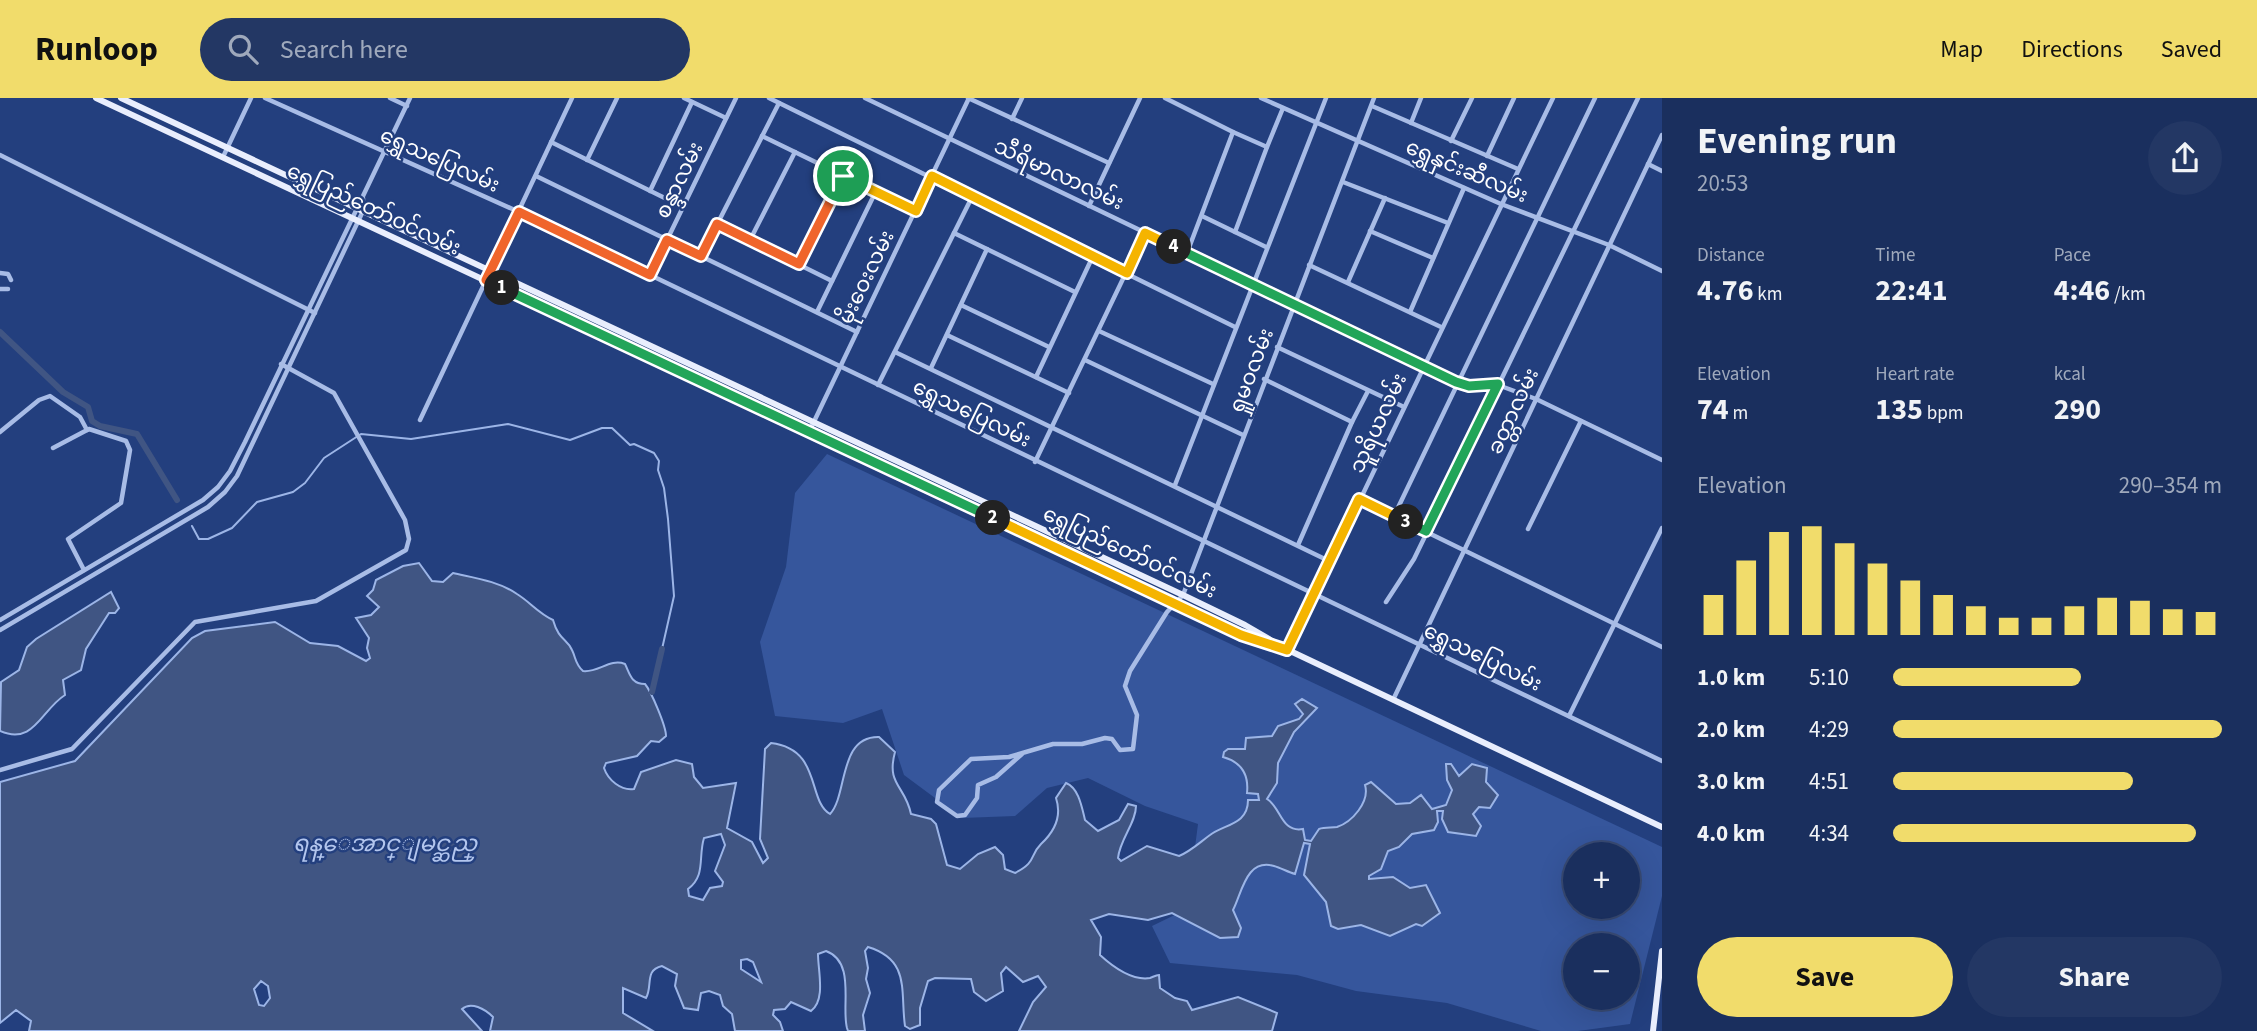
<!DOCTYPE html>
<html lang="en">
<head>
<meta charset="utf-8">
<style>
  :root { --surface:#1a2f5e; --page:#233764; --text:#f1f3f6; --muted:#9fa9bc; --line:#384a73; --accent:#f1dc6b }
  body { margin:0; font-family:"Source Sans 3","Noto Sans Myanmar",sans-serif; background:var(--page); color:var(--text); height:100vh; display:flex; flex-direction:column; font-size:26px; white-space:nowrap }
  * { box-sizing:border-box; margin:0 }
  p { font-size:23px; color:var(--muted) }
  .icon { flex:none; width:38px; height:38px; fill:none; stroke:currentColor; stroke-width:2; stroke-linecap:round; stroke-linejoin:round }
  .map { position:relative; flex:1; overflow:hidden }
  .drawer { display:flex; flex-direction:column; background:var(--surface); width:595px }
  .drawer>* { flex:none }
  .tools { position:absolute; left:1563px; top:744px; display:grid; gap:14px }
  .tools a { display:grid; place-items:center; width:77px; height:77px; border-radius:50%; background:var(--surface); box-shadow:0 7px 28px #0002,0 0 0 2px var(--line); font-size:35px }
  .pin { position:absolute; display:grid; place-items:center; width:60px; height:60px; color:#fff; margin:-30px; border:4px solid #fff; border-radius:50%; box-shadow:0 2px 7px #0007 }
  .km { position:absolute; width:35px; height:35px; margin:-18px; border-radius:50%; background:#222; color:#fff; font-size:19px; line-height:35px; text-align:center }
  .round { display:grid; place-items:center; flex:none; width:74px; height:74px; border-radius:37px; background:var(--page) }
  .overview { display:flex; align-items:center; justify-content:space-between; height:119px; padding:0 35px }
  h1 { font-size:38px; font-weight:700; line-height:52px }
  .metrics { display:grid; grid-template-columns:repeat(3,1fr); gap:10px; height:119px; padding:7px 35px }
  .metrics div { display:grid; align-content:center }
  .metrics b { font-size:30px; font-weight:700 }
  .metrics small { font-size:19px; font-weight:400 }
  .metrics p { font-size:19px }
  .chart { height:196px; padding:14px 35px }
  .chart p { display:flex; justify-content:space-between }
  .chart svg { width:100%; height:126px; margin-top:7px; stroke:var(--accent); stroke-width:6 }
  .action { display:flex; gap:14px; margin-top:auto; padding:14px 35px }
  .action a { flex:1; height:80px; border-radius:42px; background:var(--accent); color:#111; font-size:28px; font-weight:700; line-height:80px; text-align:center }
  .action a+a { background:var(--page); color:var(--text) }
  ul { padding:0 35px; list-style:none; font-size:23px }
  li { display:grid; grid-template-columns:112px 84px 1fr; align-items:center; height:52px }
  li i { height:18px; border-radius:9px; background:var(--accent) }
  header { display:flex; align-items:center; gap:42px; box-sizing:border-box; height:98px; padding:0 35px; background:var(--accent); color:#111 }
  header strong { font-size:33px }
  nav { display:flex; gap:38px; margin-inline-start:auto; font-size:24px }
  .search { width:490px; height:63px; background:var(--page); display:flex; align-items:center; gap:18px; box-sizing:border-box; padding:0 24px; border-radius:38px; color:var(--muted); font-size:26px }
  main { display:flex; flex:1; min-height:0 }
  .map>svg:first-child { display:block }
  .green { fill:#36569c; fill-rule:evenodd }
  .water { fill:#405583; stroke:#9cb5e7; stroke-width:2; fill-rule:evenodd }
  .lines { fill:none; stroke-linecap:round; stroke-linejoin:round }
  .stream { stroke:#9cb5e7; stroke-width:2 }
  .river { stroke:#405583; stroke-width:6 }
  .minor { stroke:#a8bce6; stroke-width:4.5 }
  .major { stroke:#e9eefd; stroke-width:6 }
  .split-1-casing { stroke:#fff; stroke-width:14 }
  .split-2-casing { stroke:#fff; stroke-width:14 }
  .split-3-casing { stroke:#fff; stroke-width:14 }
  .split-4-casing { stroke:#fff; stroke-width:14 }
  .split-5-casing { stroke:#fff; stroke-width:14 }
  .split-1 { stroke:#f0652b; stroke-width:9 }
  .split-2 { stroke:#22a559; stroke-width:9 }
  .split-3 { stroke:#f5b400; stroke-width:9 }
  .split-4 { stroke:#22a559; stroke-width:9 }
  .split-5 { stroke:#f5b400; stroke-width:9 }
  .labels { text-anchor:middle; dominant-baseline:central; stroke-width:5; stroke-linejoin:round; paint-order:stroke }
  .street-label { font-size:21px; fill:#fff; stroke:#233f7e }
  .water-label { font-size:23px; font-style:italic; fill:#b3c6ee; stroke:#233f7e }
</style>
</head>
<body>
<header>
<strong>Runloop</strong>
<div class="search"><svg class="icon" aria-label="search" viewBox="0 0 24 24"><circle cx="10" cy="10" r="6"/><path d="M15 15l6 6"/></svg>Search here</div>
<nav><a>Map</a><a>Directions</a><a>Saved</a></nav>
</header>
<main>
<div class="map">
<svg width="1662" height="933" viewBox="0 0 1662 933">
  <rect width="100%" height="100%" fill="#233f7e"/>
  <path class="green" d="M827 356 1662 749V798L1630 926 1578 933H1541L1447 905 1356 893 1297 877 1170 865 1152 828 1187 811 1198 726 1145 708 1088 680 1047 690 1015 718 962 720 904 677 882 611 843 625 775 618 760 544 786 469 795 395ZM1575 756H1628V808H1575ZM1575 847H1628V900H1575Z"/>
  <g class="water">
    <path d="M419 465 432 483 443 484 453 475C475 480 498 483 517 496 530 504 538 515 553 522 559 543 567 540 572 552 576 560 575 566 583 573 598 575 610 560 625 566 630 576 631 586 645 586 651 593 666 628 666 638L659 644 651 643 637 658 606 665 604 670C608 682 621 693 634 691L641 674 676 662 692 666 694 679 703 690 736 685 727 730 752 744 763 765 768 760 760 741 765 651 771 645C822 651 807 703 830 716 848 697 838 638 879 639L895 654C886 687 905 687 911 716L931 721 936 726 947 767 960 771 978 756 995 749 1003 757 1005 771 1015 775C1037 764 1029 758 1041 746 1054 734 1062 718 1056 700L1066 685C1079 690 1082 710 1085 722L1098 733 1119 722 1128 706 1136 708C1136 725 1120 741 1118 760L1121 763 1147 748 1179 758C1191 753 1199 745 1210 737 1224 726 1248 727 1248 702H1259L1258 696 1247 695C1249 676 1241 664 1223 659L1224 654 1228 651H1245L1246 640 1272 638 1278 628 1299 621 1303 616 1295 606 1302 601 1317 610 1294 634 1278 665 1277 685 1267 701C1281 709 1281 735 1303 731L1305 742 1311 743 1319 731C1325 729 1332 730 1337 729 1352 724 1370 704 1365 687L1371 684 1396 706 1410 705 1421 697 1432 711 1446 707 1452 692 1447 682 1446 666H1451L1459 678 1472 666 1487 670 1486 684 1498 697 1490 710 1479 709 1473 716 1481 728 1476 738 1448 734 1442 721 1443 713H1437L1438 724 1434 732 1412 736 1399 749 1388 753 1381 771 1369 778V781L1393 779 1410 790 1426 787 1440 815 1422 828 1416 826 1390 838 1361 827 1338 831 1331 828 1326 804 1304 777 1310 746 1304 745 1295 776C1288 774 1281 770 1274 768 1246 760 1242 795 1233 812L1241 830 1238 839 1220 840 1172 815 1148 822 1109 816 1091 822 1101 839 1100 857C1112 868 1131 883 1150 880 1153 879 1156 877 1159 877L1160 890 1175 900 1187 903 1192 912 1238 899 1277 915 1272 933H1019L1033 904 1046 889 1038 878 1023 884 1006 869 1001 875 1003 893 986 903 974 894 971 881 935 880 928 883 920 910V927L910 931 905 928C900 894 911 862 868 849L865 853 868 870 866 881 870 895 863 917 865 933H848L847 930C841 908 856 864 826 853L818 856C818 873 826 902 811 913L791 904 785 911 774 912 773 917 780 924 783 933H735L732 916 723 908 720 897 709 893 701 895 698 912 684 910 675 888 677 876 662 868C644 872 653 888 646 900L623 890V915L653 933H490L493 919C485 911 471 903 462 911L482 933H29L31 923 16 912 0 925V684L75 663 192 540 205 533 275 524 310 545 338 548 366 563 370 560 367 550 369 540 356 520 371 517 379 509 367 498 373 492 376 482 403 468ZM721 736 725 747 715 773 723 784 722 788 710 790 703 802 689 798 688 791C706 778 698 759 704 740ZM747 861 753 864 761 884 741 871V862ZM261 883 268 888 270 900 264 908 259 907 254 891Z"/>
    <path d="M111 494 119 510 115 515H109L86 551 81 572 63 582 65 597C41 612 34 648 0 633L1 584 19 572 27 549 36 541Z"/>
  </g>
  <g class="lines">
    <path class="stream" d="M192 428 199 441H208L232 430 257 404 293 394 305 385 324 360 361 336 411 341 508 326 570 342 602 330H612L630 347 634 346 654 355 659 363 658 372 664 390 668 421 674 498 662 551"/>
    <g class="river">
      <path d="M0 234 63 294 88 309 92 323 100 328 137 336 177 402"/>
      <path d="M652 594 662 551"/>
    </g>
    <g class="minor">
      <path d="M265 0 519 114 1662 663"/>
      <path d="M390 0 407 8"/>
      <path d="M684 0 726 20"/>
      <path d="M769 0 1235 229"/>
      <path d="M865 0 1456 284 1470 288 1498 287 1536 301 1662 362"/>
      <path d="M968 0 1109 65"/>
      <path d="M1165 0 1233 34 1187 155"/>
      <path d="M1261 0 1501 106 1609 147 1662 173"/>
      <path d="M1372 8 1518 71"/>
      <path d="M1012 21 1022 0"/>
      <path d="M1411 25 1421 0"/>
      <path d="M1233 34 1267 49 1235 134"/>
      <path d="M762 38 916 113"/>
      <path d="M1451 43 1472 0"/>
      <path d="M551 44 683 109"/>
      <path d="M1267 49 1283 10"/>
      <path d="M0 57 315 215"/>
      <path d="M1487 58 1514 0"/>
      <path d="M223 59 251 0"/>
      <path d="M587 62 617 0"/>
      <path d="M1648 66 1662 73"/>
      <path d="M536 78 857 234"/>
      <path d="M1343 84 1448 125"/>
      <path d="M650 93 692 4"/>
      <path d="M1089 108 1140 0"/>
      <path d="M1202 118 1266 149"/>
      <path d="M717 126 832 183"/>
      <path d="M1370 133 1433 160"/>
      <path d="M954 135 1075 194"/>
      <path d="M750 142 795 54"/>
      <path d="M701 158 779 5"/>
      <path d="M799 166 843 77"/>
      <path d="M1309 167 1441 229"/>
      <path d="M0 175 8 176 11 182"/>
      <path d="M650 177 736 0"/>
      <path d="M1348 184 1385 100"/>
      <path d="M0 191H8"/>
      <path d="M961 207 1049 249"/>
      <path d="M817 214 876 93"/>
      <path d="M1410 214 1464 90"/>
      <path d="M1099 233 1213 286"/>
      <path d="M947 237 1069 295"/>
      <path d="M1277 249 1404 309"/>
      <path d="M895 254 1329 463"/>
      <path d="M1085 262 1243 337"/>
      <path d="M931 270 987 151"/>
      <path d="M1036 279 1093 158"/>
      <path d="M1264 281 1352 324 1368 293"/>
      <path d="M878 287 972 99"/>
      <path d="M420 322 572 0"/>
      <path d="M0 334 39 302 50 298 80 319 87 332"/>
      <path d="M809 334 969 0"/>
      <path d="M53 350 89 331 126 343 130 352 121 405 68 441 84 472"/>
      <path d="M1035 364 1145 135"/>
      <path d="M1175 387 1326 0"/>
      <path d="M1359 401 1662 549"/>
      <path d="M1394 418 1595 0"/>
      <path d="M1528 431 1581 323"/>
      <path d="M1298 447 1352 324"/>
      <path d="M1386 504 1414 461 1638 0"/>
      <path d="M0 522 203 402 218 389 230 373 245 344 410 0"/>
      <path d="M0 532 208 409 225 394 237 378 363 113V100"/>
      <path d="M1288 552 1553 0"/>
      <path d="M1393 602 1662 37"/>
      <path d="M1569 618 1662 430"/>
      <path d="M1022 656 996 679 978 687 977 700 965 717 957 718 937 704 939 692 971 661 1009 659 1053 646H1082L1105 640 1112 641 1120 652 1133 651 1137 617 1125 588 1130 573 1167 514 1183 497 1374 0"/>
      <path d="M0 672 72 651 195 524 316 503 406 452 409 441 405 422 334 295 281 266"/>
    </g>
    <g class="major">
      <path d="M96 0 1241 537 1272 547"/>
      <path d="M121 0 1183 497 1245 527 1286 551 1662 729"/>
      <path d="M1653 933 1662 853"/>
    </g>
  </g>
  <g class="lines">
    <g class="split-1-casing">
      <path id="split-1" d="M502 190 486 182 519 114 650 177 667 142 701 158 717 126 799 166 843 78"/>
    </g>
    <g class="split-2-casing">
      <path id="split-2" d="M502 190 993 420"/>
    </g>
    <g class="split-3-casing">
      <path id="split-3" d="M993 420 1241 537 1287 552 1359 401 1406 424"/>
    </g>
    <g class="split-4-casing">
      <path id="split-4" d="M1174 149 1456 284 1469 288 1498 286 1426 433 1406 424"/>
    </g>
    <g class="split-5-casing">
      <path id="split-5" d="M843 78 916 113 932 78 1127 175 1145 135 1174 149"/>
    </g>
    <use href="#split-1" class="split-1"/>
    <use href="#split-2" class="split-2"/>
    <use href="#split-3" class="split-3"/>
    <use href="#split-4" class="split-4"/>
    <use href="#split-5" class="split-5"/>
  </g>
  <g class="labels">
    <g class="street-label">
      <text transform="translate(440 62) rotate(24)">ရွှေသပြေလမ်း</text>
      <text transform="translate(1467 73) rotate(23)">ရွှေနှင်းဆီလမ်း</text>
      <text transform="translate(1059 76) rotate(25)">သီရိမာလာလမ်း</text>
      <text transform="translate(679 82) rotate(-64)">စန္ဒာလမ်း</text>
      <text transform="translate(374 111) rotate(25)">ရွှေပြည်တော်ဝင်လမ်း</text>
      <text transform="translate(866 179) rotate(-64)">မိုးဝေးလမ်း</text>
      <text transform="translate(1251 273) rotate(-69)">ရှုမဝလမ်း</text>
      <text transform="translate(1513 313) rotate(-65)">ခတ္တာလမ်း</text>
      <text transform="translate(972 315) rotate(26)">ရွှေသပြေလမ်း</text>
      <text transform="translate(1378 325) rotate(-65)">သူရိယလမ်း</text>
      <text transform="translate(1130 454) rotate(25)">ရွှေပြည်တော်ဝင်လမ်း</text>
      <text transform="translate(1483 559) rotate(26)">ရွှေသပြေလမ်း</text>
    </g>
    <g class="water-label">
      <text x="385" y="745">ရန္ေအာင္ျမင္ဆည္</text>
    </g>
  </g>
</svg>
<div class="tools">
<a>+</a>
<a>−</a>
</div>
<div class="pin" style="left:843px;top:78px;background:#1e9e55"><svg class="icon" aria-label="arrive" viewBox="0 0 24 24"><path d="M6 21V4h12l-3 4 3 4H6"/></svg></div>
<b class="km" style="left:502px;top:190px">1</b>
<b class="km" style="left:993px;top:420px">2</b>
<b class="km" style="left:1406px;top:424px">3</b>
<b class="km" style="left:1174px;top:149px">4</b>
</div>
<section class="drawer">
<div class="overview"><div><h1>Evening run</h1><p>20:53</p></div><a class="round"><svg class="icon" aria-label="share" viewBox="0 0 24 24"><path d="M12 15V3M7 8l5-5 5 5M5 13v7h14v-7"/></svg></a></div>
<div class="metrics">
<div><p>Distance</p><b>4.76<small> km</small></b></div>
<div><p>Time</p><b>22:41</b></div>
<div><p>Pace</p><b>4:46<small> /km</small></b></div>
</div>
<div class="metrics">
<div><p>Elevation</p><b>74<small> m</small></b></div>
<div><p>Heart rate</p><b>135<small> bpm</small></b></div>
<div><p>kcal</p><b>290</b></div>
</div>
<div class="chart"><p><span>Elevation</span>290–354 m</p>
<svg viewBox="0 0 160 44" preserveAspectRatio="none"><path d="M5 44V30M15 44V18M25 44V8M35 44V6M45 44V12M55 44V19M65 44V25M75 44V30M85 44V34M95 44V38M105 44V38M115 44V34M125 44V31M135 44V32M145 44V35M155 44V36"/></svg>
</div>
<ul>
<li><b>1.0 km</b>5:10<i style="width:57%"></i></li>
<li><b>2.0 km</b>4:29<i style="width:100%"></i></li>
<li><b>3.0 km</b>4:51<i style="width:73%"></i></li>
<li><b>4.0 km</b>4:34<i style="width:92%"></i></li>
</ul>
<div class="action"><a>Save</a><a>Share</a></div>
</section>
</main>
</body>
</html>
